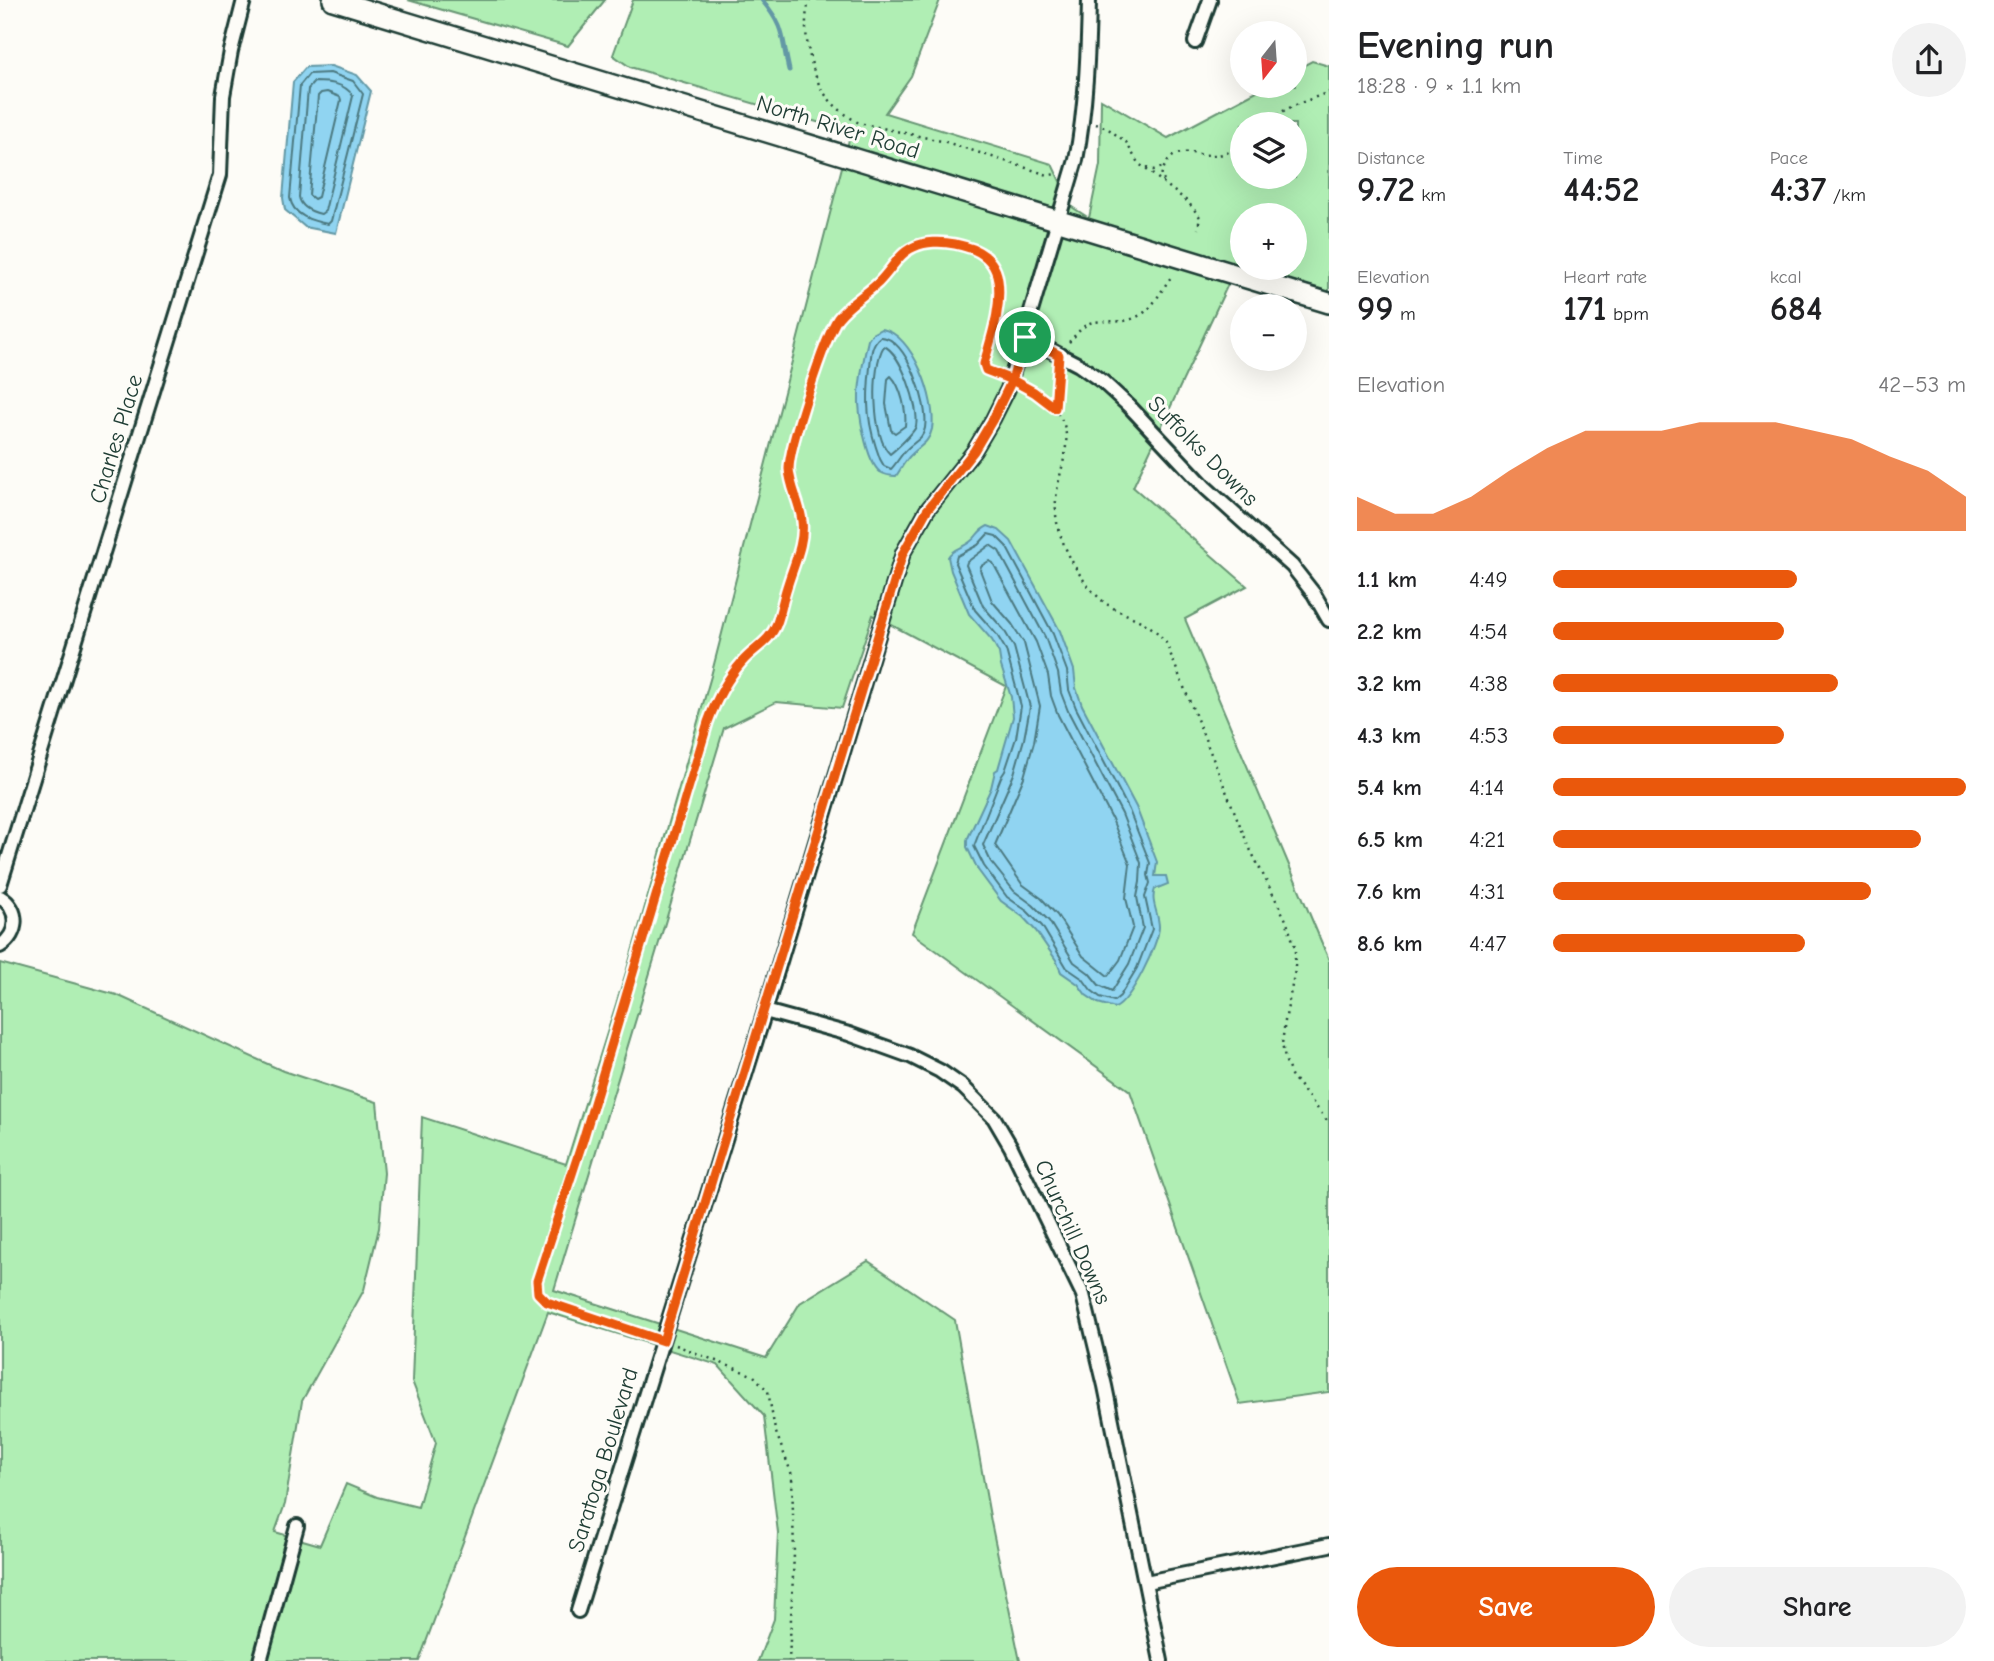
<!DOCTYPE html>
<html lang="en">
<head>
<meta charset="utf-8">
<style>
  :root { --surface:#fff; --page:#f2f2f2; --text:#202124; --muted:#757577; --accent:#ea580c }
  body { margin:0; font-family:"Comic Neue",sans-serif; background:var(--page); color:var(--text); height:100vh; display:flex; flex-direction:column; font-size:26px; white-space:nowrap }
  * { box-sizing:border-box; margin:0 }
  p { font-size:23px; color:var(--muted) }
  .icon { flex:none; width:38px; height:38px; fill:none; stroke:currentColor; stroke-width:2; stroke-linecap:round; stroke-linejoin:round }
  .map { position:relative; flex:1; overflow:hidden }
  .drawer { display:flex; flex-direction:column; background:var(--surface); width:665px }
  .drawer>* { flex:none }
  .needle { width:46px; rotate:197deg }
  .controls { position:absolute; left:1230px; top:21px; display:grid; gap:14px }
  .controls a { display:grid; place-items:center; width:77px; height:77px; border-radius:50%; background:var(--surface); box-shadow:0 7px 28px #0002; font-size:35px }
  .pin { position:absolute; display:grid; place-items:center; width:60px; height:60px; color:#fff; margin:-30px; border:4px solid #fff; border-radius:50%; box-shadow:0 2px 7px #0007 }
  .round { display:grid; place-items:center; flex:none; width:74px; height:74px; border-radius:37px; background:var(--page) }
  .summary { display:flex; align-items:center; justify-content:space-between; height:119px; padding:0 28px }
  h1 { font-size:38px; font-weight:700; line-height:52px }
  .metrics { display:grid; grid-template-columns:repeat(3,1fr); gap:10px; height:119px; padding:7px 28px }
  .metrics div { display:grid; align-content:center }
  .metrics b { font-size:35px; font-weight:700 }
  .metrics small { font-size:19px; font-weight:400 }
  .metrics p { font-size:19px }
  .chart { height:196px; padding:14px 28px }
  .chart p { display:flex; justify-content:space-between }
  .chart svg { width:100%; height:126px; margin-top:7px; fill:var(--accent); opacity:.7 }
  .cta { display:flex; gap:14px; margin-top:auto; padding:14px 28px }
  .cta a { flex:1; height:80px; border-radius:42px; background:var(--accent); color:#fff; font-size:28px; font-weight:700; line-height:80px; text-align:center }
  .cta a+a { background:var(--page); color:var(--text) }
  ul { padding:0 28px; list-style:none; font-size:23px }
  li { display:grid; grid-template-columns:112px 84px 1fr; align-items:center; height:52px }
  li i { height:18px; border-radius:9px; background:var(--accent) }
  main { display:flex; flex:1; min-height:0 }
  .map>svg:first-child { display:block }
  .green { fill:#b0eeb4; stroke:#689674; stroke-width:2; fill-rule:evenodd }
  .water { fill:#90d4f1; stroke:#6398a5; stroke-width:2 }
  .lines { fill:none; stroke-linecap:round; stroke-linejoin:round }
  .shore { stroke:#4c7980; stroke-width:2 }
  .stream { stroke:#6398a5; stroke-width:5 }
  .street-casing { stroke:#1f3d34; stroke-width:18 }
  .secondary-casing { stroke:#1f3d34; stroke-width:24 }
  .path { stroke:#1f3d34; stroke-width:2.5; stroke-dasharray:2 5; stroke-linecap:butt }
  .street { stroke:#fdfcf7; stroke-width:12 }
  .secondary { stroke:#fdfcf7; stroke-width:19 }
  .route-casing { stroke:#fff; stroke-width:14 }
  .route { stroke:#ea580c; stroke-width:9 }
  .labels { text-anchor:middle; dominant-baseline:central; stroke-width:6; stroke-linejoin:round; paint-order:stroke }
  .street-label { font-size:23px; fill:#1f3d34; stroke:#fdfcf7 }
</style>
</head>
<body>
<main>
<div class="map">
<svg width="1329" height="1661" viewBox="0 0 1329 1661">
  <rect width="100%" height="100%" fill="#fdfcf7"/>
  <filter id="ink" filterUnits="userSpaceOnUse"><feTurbulence type="fractalNoise" baseFrequency=".0143" numOctaves="2"/><feDisplacementMap in="SourceGraphic" scale="14" xChannelSelector="R" yChannelSelector="G"/><feConvolveMatrix kernelMatrix="1 2 1 2 8 2 1 2 1" color-interpolation-filters="sRGB"/></filter>
  <g filter="url(#ink)">
    <g class="green">
      <path d="M408 0H605L568 46Z"/>
      <path d="M633 0H940L911 76 885 113 1052 164 1072 207 1089 218 1100 165 1101 99 1168 138 1266 86H1295V70L1312 61 1329 66V292L1249 268H1295V215H1242V266L1237 265 1133 487 1247 586 1185 619 1329 960V1392L1240 1404 1130 1091 912 933 1006 686 873 615 842 708 776 702 724 728 554 1290 766 1358 800 1303 868 1261 955 1320 991 1522 1020 1661H758L774 1619 778 1533 764 1416 718 1365 548 1312 419 1661H0V963L117 995 283 1071 377 1102 384 1173 379 1228 364 1290 302 1401 285 1504 275 1532 320 1545 346 1484 377 1497 418 1507 436 1443 412 1381 422 1117 566 1164 627 969 711 676 851 132 630 67 613 55ZM1242 124H1295V177H1242Z"/>
    </g>
    <g class="water">
      <path d="M331 66 357 75 371 91 336 233 305 227 285 210 283 198 293 82 306 67Z"/>
      <path d="M881 329C913 332 937 402 932 429 929 443 920 446 912 454 905 460 901 469 896 476 890 476 885 475 880 472 866 461 858 411 859 394 860 376 864 357 868 340L872 334Z"/>
      <path d="M988 526 999 530 1011 541 1060 631 1074 670 1076 688 1082 705 1136 807 1157 862 1155 876H1166L1168 884 1155 889C1150 902 1159 913 1159 927 1159 943 1131 1001 1115 1008L1098 1003 1086 995 1078 984 1061 972 1056 960 1036 931 1023 917 1001 901 978 870 967 847V840L991 788 995 771 998 769 1013 717 1011 697 1001 666 999 653 992 640 969 614 951 571 948 557C953 548 963 548 971 541 979 535 976 532 988 526Z"/>
    </g>
    <g class="lines">
      <g class="shore">
        <path d="M330 73 353 81 363 94 331 221 328 224C312 221 293 216 290 198L300 85 309 74Z"/>
        <path d="M314 82C329 82 345 83 353 96L325 211 321 214C312 212 301 208 299 197L308 89Z"/>
        <path d="M327 92 340 97 341 100 318 197 314 199 309 195 318 96 321 93Z"/>
        <path d="M880 337C907 336 929 405 925 428 923 439 915 441 908 448 901 454 897 463 891 469L884 466 880 459C867 424 866 403 870 367 871 356 871 344 880 337Z"/>
        <path d="M884 346C901 353 920 408 916 426 915 432 895 450 890 454 872 438 871 366 884 346Z"/>
        <path d="M891 376C901 386 907 412 905 426L895 433 891 430 886 404 888 379Z"/>
        <path d="M988 534 996 536 1006 546 1053 634 1067 671 1069 690 1076 708 1129 810 1150 863 1148 875 1150 883 1145 897 1152 929 1137 968 1120 996 1114 1001 1100 997 1091 990 1083 979 1067 968 1042 926 1027 911 1007 897 984 866 974 846 1001 777 1005 771 1016 738 1021 706 1006 650 997 635 975 610 955 563 957 556 978 545Z"/>
        <path d="M990 545 999 551 1045 637 1058 673 1061 693 1068 711 1122 814 1141 863 1140 882 1137 897 1143 928 1129 964 1112 991 1099 985 1089 973 1074 962 1049 921 1033 905 1014 891 991 862 983 845 1014 774 1024 739 1030 707 1014 647 1004 630 983 606 966 565 967 562Z"/>
        <path d="M989 561 993 563 1036 642 1048 675 1051 696 1058 715 1112 819 1130 864 1126 898 1133 927 1120 960 1108 976 1083 956 1057 915 1041 898 1022 884 995 845 1024 777 1034 742 1040 706 1024 643 1012 624 992 601 980 570 981 566Z"/>
      </g>
      <path class="stream" d="M762 0C786 29 781 36 789 70"/>
      <g class="street-casing">
        <g id="street">
          <path d="M1195 42 1210 0"/>
          <path d="M1025 337 1079 365 1103 382 1130 407 1206 488 1292 566 1314 594 1329 620"/>
          <path d="M0 885 220 175 223 96 231 51 244 0"/>
          <path d="M0 897C20 909 19 934 0 946"/>
          <path d="M765 1011 849 1034 910 1056 940 1071 963 1087 994 1118 1011 1147 1083 1295 1105 1386 1161 1661"/>
          <path d="M1146 1582 1329 1545"/>
          <path d="M578 1611 765 1011 903 553 927 510 974 451 993 419 1008 389 1076 160C1086 107 1088 54 1089 0"/>
          <path d="M260 1661 297 1526"/>
        </g>
      </g>
      <g class="secondary-casing">
        <path id="secondary" d="M333 0 1329 303"/>
      </g>
      <g class="path">
        <path d="M810 0C800 23 810 69 822 90 831 104 845 115 859 123L946 142 1048 175 1058 174"/>
        <path d="M1096 124 1107 128 1126 142 1138 163 1188 202 1200 217 1198 229"/>
        <path d="M1258 124 1293 106 1329 92"/>
        <path d="M1146 168 1153 170 1163 167"/>
        <path d="M1164 181 1161 176C1172 136 1200 162 1226 153 1232 151 1237 144 1242 139"/>
        <path d="M1069 342C1076 335 1084 323 1094 322 1113 319 1123 326 1142 314 1155 306 1162 288 1172 276"/>
        <path d="M1025 387C1106 431 1039 471 1060 534 1069 560 1088 594 1113 608 1132 618 1153 623 1166 643L1248 845 1286 920 1295 947V970L1285 1021 1282 1044 1285 1059 1291 1075 1329 1123"/>
        <path d="M1055 408 1058 370"/>
        <path d="M650 1337 547 1302 538 1293 537 1281 583 1140 708 722C717 700 726 677 743 660 757 646 767 642 777 624 782 605 787 586 793 568 796 558 801 547 802 537 805 513 790 493 789 470 789 453 797 434 802 418 811 386 819 352 835 323 845 306 863 296 878 283 889 272 897 257 911 249 939 232 993 244 998 280 1002 307 991 338 984 364L986 370 996 375"/>
        <path d="M676 1345 754 1376 768 1391 775 1430 792 1475 794 1554 789 1661"/>
      </g>
      <use href="#street" class="street"/>
      <use href="#secondary" class="secondary"/>
    </g>
  </g>
  <g class="lines" filter="url(#ink)">
    <g class="route-casing">
      <path id="route" d="M1025 337 1012 380 993 419 974 451 927 510 903 553 663 1341 547 1302 538 1293 537 1281 583 1140 708 722C716 700 726 680 742 662 754 648 770 642 777 623 781 612 783 599 787 587 793 566 805 543 802 521 800 503 790 487 789 469 789 446 825 337 838 318 849 304 865 295 878 283 886 275 892 266 899 258 917 237 949 240 973 249 987 255 996 265 998 280 1002 308 991 338 984 364L986 370 1012 380 1034 392 1055 408 1059 355 1025 337"/>
    </g>
    <use href="#route" class="route"/>
  </g>
  <g class="labels">
    <g class="street-label">
      <text transform="translate(838 127) rotate(17)">North River Road</text>
      <text transform="translate(116 439) rotate(-73)">Charles Place</text>
      <text transform="translate(1203 451) rotate(45)">Suffolks Downs</text>
      <text transform="translate(1073 1232) rotate(66)">Churchill Downs</text>
      <text transform="translate(603 1460) rotate(-73)">Saratoga Boulevard</text>
    </g>
  </g>
</svg>
<div class="controls">
<a><svg class="needle" viewBox="-14 -14 28 28"><path d="M0-13l5 13h-10z" fill="#e53935"/><path d="M0 13l5-13h-10z" fill="#757577"/></svg></a>
<a><svg class="icon" aria-label="layers" viewBox="0 0 24 24"><path d="M12 4l9 5-9 5-9-5zM3 14l9 5 9-5"/></svg></a>
<a>+</a>
<a>−</a>
</div>
<div class="pin" style="left:1025px;top:337px;background:#1e9e55"><svg class="icon" aria-label="arrive" viewBox="0 0 24 24"><path d="M6 21V4h12l-3 4 3 4H6"/></svg></div>
</div>
<section class="drawer">
<div class="summary"><div><h1>Evening run</h1><p>18:28 · 9 × 1.1 km</p></div><a class="round"><svg class="icon" aria-label="share" viewBox="0 0 24 24"><path d="M12 15V3M7 8l5-5 5 5M5 13v7h14v-7"/></svg></a></div>
<div class="metrics">
<div><p>Distance</p><b>9.72<small> km</small></b></div>
<div><p>Time</p><b>44:52</b></div>
<div><p>Pace</p><b>4:37<small> /km</small></b></div>
</div>
<div class="metrics">
<div><p>Elevation</p><b>99<small> m</small></b></div>
<div><p>Heart rate</p><b>171<small> bpm</small></b></div>
<div><p>kcal</p><b>684</b></div>
</div>
<div class="chart"><p><span>Elevation</span>42–53 m</p>
<svg viewBox="0 0 160 44" preserveAspectRatio="none"><path d="M0 44V32L10 38L20 38L30 32L40 23L50 15L60 9L70 9L80 9L90 6L100 6L110 6L120 9L130 12L140 18L150 23L160 32V44z"/></svg>
</div>
<ul>
<li><b>1.1 km</b>4:49<i style="width:59%"></i></li>
<li><b>2.2 km</b>4:54<i style="width:56%"></i></li>
<li><b>3.2 km</b>4:38<i style="width:69%"></i></li>
<li><b>4.3 km</b>4:53<i style="width:56%"></i></li>
<li><b>5.4 km</b>4:14<i style="width:100%"></i></li>
<li><b>6.5 km</b>4:21<i style="width:89%"></i></li>
<li><b>7.6 km</b>4:31<i style="width:77%"></i></li>
<li><b>8.6 km</b>4:47<i style="width:61%"></i></li>
</ul>
<div class="cta"><a>Save</a><a>Share</a></div>
</section>
</main>
</body>
</html>
